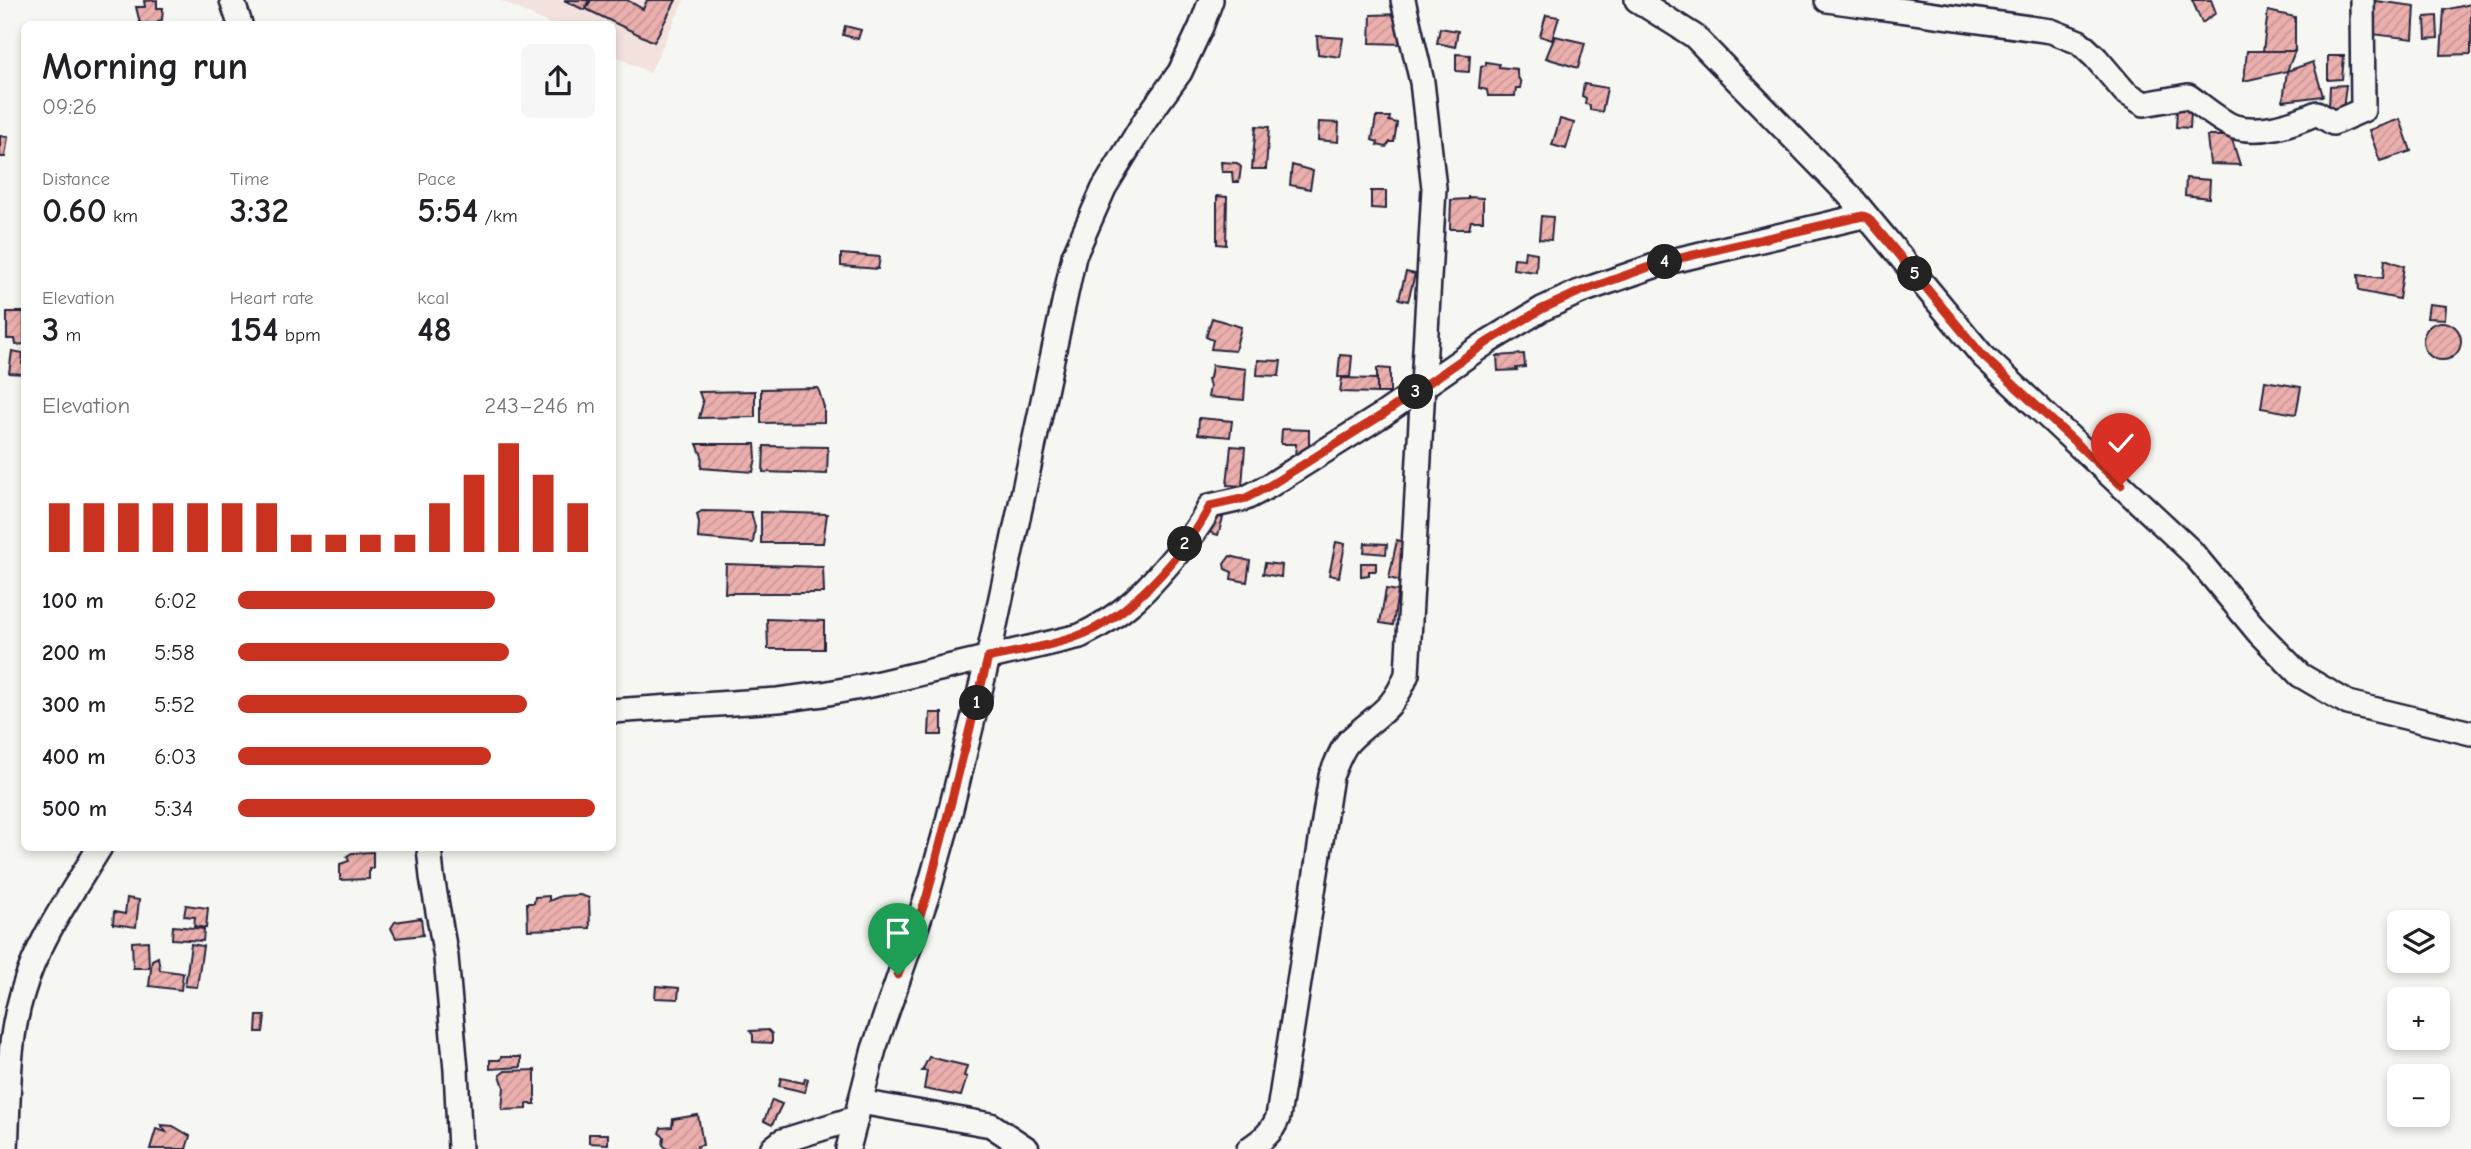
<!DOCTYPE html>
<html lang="en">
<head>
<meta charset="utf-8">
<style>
  :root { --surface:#fff; --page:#f6f6f6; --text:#202124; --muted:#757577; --accent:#c8321e }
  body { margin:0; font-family:"Comic Neue",sans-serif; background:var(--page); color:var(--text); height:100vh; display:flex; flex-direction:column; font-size:26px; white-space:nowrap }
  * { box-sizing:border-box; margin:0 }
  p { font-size:23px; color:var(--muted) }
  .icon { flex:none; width:38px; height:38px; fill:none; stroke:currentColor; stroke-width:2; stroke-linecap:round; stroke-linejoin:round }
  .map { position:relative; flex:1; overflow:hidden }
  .details { position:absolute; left:21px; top:21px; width:595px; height:830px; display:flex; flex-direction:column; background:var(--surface); border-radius:10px; box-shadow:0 4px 10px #0003 }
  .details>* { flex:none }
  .fabs { position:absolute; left:2387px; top:910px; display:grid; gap:14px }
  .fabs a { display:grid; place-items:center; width:63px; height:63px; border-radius:10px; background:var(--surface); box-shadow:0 4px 10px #0003; font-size:35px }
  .pin { position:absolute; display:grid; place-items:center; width:60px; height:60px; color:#fff; margin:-72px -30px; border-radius:50% 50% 50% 0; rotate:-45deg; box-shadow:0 0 7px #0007 }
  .pin .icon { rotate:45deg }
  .km { position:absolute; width:35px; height:35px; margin:-18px; border-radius:50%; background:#222; color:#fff; font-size:19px; line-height:35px; text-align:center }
  .round { display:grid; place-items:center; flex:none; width:74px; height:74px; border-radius:10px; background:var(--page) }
  .overview { display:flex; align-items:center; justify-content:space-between; height:119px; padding:0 21px }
  h1 { font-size:38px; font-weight:600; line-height:52px }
  .stats { display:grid; grid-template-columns:repeat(3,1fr); gap:10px; height:119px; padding:7px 21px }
  .stats div { display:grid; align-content:center }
  .stats b { font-size:35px; font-weight:600 }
  .stats small { font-size:19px; font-weight:400 }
  .stats p { font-size:19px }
  .chart { height:196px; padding:14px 21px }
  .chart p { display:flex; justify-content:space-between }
  .chart svg { width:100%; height:126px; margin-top:7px; stroke:var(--accent); stroke-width:6 }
  ul { padding:0 21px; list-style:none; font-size:23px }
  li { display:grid; grid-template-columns:112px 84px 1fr; align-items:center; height:52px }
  li i { height:18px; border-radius:9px; background:var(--accent) }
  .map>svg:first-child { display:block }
  .built { fill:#f3e1dd }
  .building { fill:url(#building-hatch); stroke:#22223b; stroke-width:2 }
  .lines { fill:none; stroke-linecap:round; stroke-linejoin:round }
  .minor-casing { stroke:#22223b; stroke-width:28 }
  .minor { stroke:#f6f6f2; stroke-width:23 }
  .route-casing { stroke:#fff; stroke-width:14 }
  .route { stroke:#c8321e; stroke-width:9 }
</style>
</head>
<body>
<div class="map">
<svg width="2471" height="1149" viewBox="0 0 2471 1149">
  <defs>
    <pattern id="building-hatch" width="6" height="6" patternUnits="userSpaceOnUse" patternTransform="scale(1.75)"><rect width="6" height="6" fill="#ebafad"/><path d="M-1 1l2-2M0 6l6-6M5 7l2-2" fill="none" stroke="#c99696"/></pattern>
  </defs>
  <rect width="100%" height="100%" fill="#f6f6f2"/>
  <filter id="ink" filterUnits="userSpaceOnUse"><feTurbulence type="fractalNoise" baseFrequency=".0143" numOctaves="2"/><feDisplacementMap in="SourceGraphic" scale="14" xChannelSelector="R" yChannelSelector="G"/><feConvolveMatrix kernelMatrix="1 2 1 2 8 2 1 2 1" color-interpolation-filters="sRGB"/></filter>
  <g filter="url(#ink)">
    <path class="built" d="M500 0H684L650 73 613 55 612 24H550Z"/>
    <g class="building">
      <path d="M157 0V8H163L162 20 158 21V24L140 23 136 7H145L144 1Z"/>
      <path d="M564 0H589L584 10Z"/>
      <path d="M591 0H627L643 9 647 0H676L654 42 586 9Z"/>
      <path d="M2192 0H2211L2216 13 2202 23Z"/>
      <path d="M2368 0 2415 6 2413 39 2356 32Z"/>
      <path d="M2471 4V54L2441 55 2444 10Z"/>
      <path d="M2268 11 2295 17V51H2263Z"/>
      <path d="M1401 14 1402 44 1370 43 1371 15Z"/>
      <path d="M1546 15 1559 17 1552 40 1540 36Z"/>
      <path d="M2437 16 2438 38 2426 39 2425 17Z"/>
      <path d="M845 26 861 30 858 39 843 35Z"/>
      <path d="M1440 28 1458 31 1455 47 1437 43Z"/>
      <path d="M1317 36 1343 38 1340 57 1318 54Z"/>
      <path d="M1555 36 1585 43 1578 68 1546 58Z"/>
      <path d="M2247 51H2295L2287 71 2244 81Z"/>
      <path d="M1456 54 1470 55 1469 72 1456 71Z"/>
      <path d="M2328 56H2344L2342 79 2328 80Z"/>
      <path d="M1486 62 1499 64V67L1517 69V75L1521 83 1520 88H1516L1515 96H1488L1487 90 1479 88 1481 67 1486 65Z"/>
      <path d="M2313 62 2323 96 2283 101 2287 71Z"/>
      <path d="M1584 84 1607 88 1602 112 1590 110V105L1585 104 1586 98 1582 96Z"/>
      <path d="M2346 85 2343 109 2329 108 2330 86Z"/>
      <path d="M2177 109 2191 110 2190 128 2176 127Z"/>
      <path d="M1376 117H1390L1389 121 1397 123 1394 142H1390L1386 147 1377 145 1378 142 1372 140Z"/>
      <path d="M1560 119 1574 123 1566 149 1552 145Z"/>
      <path d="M2400 119 2411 151 2380 161 2369 130Z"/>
      <path d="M1319 122 1339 123 1338 142 1318 140Z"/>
      <path d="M1256 126 1269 127 1266 169H1252Z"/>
      <path d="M0 136 8 137 5 157H0Z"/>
      <path d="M2207 136H2231L2240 165 2210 164Z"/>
      <path d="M1221 162 1237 163 1241 167 1239 182H1233L1232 172H1222Z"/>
      <path d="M1292 165 1313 171 1310 189 1290 185Z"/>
      <path d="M2186 178 2210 180 2209 198 2185 195Z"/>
      <path d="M1371 191H1386V209L1371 208Z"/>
      <path d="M1217 196 1227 197 1226 245 1217 244Z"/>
      <path d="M1468 197 1483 198V221H1471L1469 229H1450L1451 200 1468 199Z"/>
      <path d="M1541 216 1553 217 1551 240 1539 239Z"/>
      <path d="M1525 251 1537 253 1536 272 1513 269 1514 258 1524 259Z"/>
      <path d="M841 254 880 257 878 269 841 266Z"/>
      <path d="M2385 259 2404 266 2399 299 2359 291 2358 275 2383 278Z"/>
      <path d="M1406 272 1415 274 1408 301 1399 299Z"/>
      <path d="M2429 304 2446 306 2445 319 2427 318Z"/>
      <path d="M7 312H24V344L16 345 15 339H7Z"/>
      <path d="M1212 318 1241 327 1235 351 1211 349 1213 340 1206 337Z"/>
      <circle cx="2442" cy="341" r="19"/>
      <path d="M12 351 23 353 22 364 24 365V374L9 373Z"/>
      <path d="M1524 354 1525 367 1516 368 1517 370 1498 371 1497 356Z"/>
      <path d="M1340 355 1352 356 1350 377H1338Z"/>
      <path d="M1258 360 1281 361 1279 376 1257 375Z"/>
      <path d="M1212 365 1246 369 1244 400 1208 397 1210 387 1208 379 1210 378Z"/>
      <path d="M1377 368 1390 369V393H1377Z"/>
      <path d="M1342 378 1377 379V393L1340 392Z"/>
      <path d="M2265 381 2301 387 2296 414 2261 408Z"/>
      <path d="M818 388 824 407V422L761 423V389Z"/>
      <path d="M755 391V417L699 418 703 403 699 392Z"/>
      <path d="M1199 418 1232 421 1230 437 1198 434Z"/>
      <path d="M1282 429 1309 430V458L1295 457 1296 444H1281Z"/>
      <path d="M697 444H755L756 458 753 472 701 468 702 456Z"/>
      <path d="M764 446 828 447 827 474 763 472Z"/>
      <path d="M1231 446 1245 447 1242 486 1227 485Z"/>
      <path d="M702 511 751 512 755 527 753 543 698 538 699 523 697 514Z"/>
      <path d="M761 512 827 514 823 543H761Z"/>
      <path d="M1210 514 1223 518 1218 535 1206 531Z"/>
      <path d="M1397 540 1408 543 1400 581 1389 578Z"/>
      <path d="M1336 542 1345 544 1339 577 1329 575Z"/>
      <path d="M1365 543 1387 544 1386 554 1364 552Z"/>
      <path d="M1230 556 1250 561 1247 582 1231 579 1232 572 1225 569 1224 564Z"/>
      <path d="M1265 563 1282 565 1281 577 1263 574Z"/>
      <path d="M1361 563H1376V571H1369V575L1361 576Z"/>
      <path d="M726 564 823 567 824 593H725Z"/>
      <path d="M1386 589 1398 591 1393 625 1380 623Z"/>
      <path d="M767 619 824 621V649H768Z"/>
      <path d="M930 713H942V735H929Z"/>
      <path d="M373 852V868H369V879L340 880V864L349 861 347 856 352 853Z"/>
      <path d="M580 895 589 898 590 928 528 930 527 903H534L535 897 549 896V901L561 896Z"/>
      <path d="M127 898 139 900 136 927 113 924 114 912 125 914Z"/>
      <path d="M186 905 208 908 206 928 194 926 195 917 184 916Z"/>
      <path d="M421 918 423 935 396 938 391 928 395 922Z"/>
      <path d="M173 926 204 929 203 941 172 939Z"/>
      <path d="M148 941 149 968H133L132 942Z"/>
      <path d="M191 944 203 946 197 987 185 986Z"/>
      <path d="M158 957 160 970 183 973 181 990 149 986 152 960Z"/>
      <path d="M656 986 679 988 678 999 655 998Z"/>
      <path d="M257 1016H265L263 1032H256Z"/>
      <path d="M768 1030 772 1034V1043L753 1042V1035L750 1031Z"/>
      <path d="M501 1057H521V1067L490 1069V1060H500Z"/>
      <path d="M929 1057 967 1066 964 1076 967 1077 961 1096 924 1089 927 1071H922Z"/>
      <path d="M535 1070V1104H527V1109L502 1110 504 1087 500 1075 505 1071Z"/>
      <path d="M781 1078 804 1083 805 1078 808 1079 805 1092 779 1086Z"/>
      <path d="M772 1100 782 1104 772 1125 764 1121Z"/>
      <path d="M698 1115 703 1145 697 1146 698 1149H667L663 1145 664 1137 659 1133 661 1128 672 1127 673 1119Z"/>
      <path d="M161 1125 173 1126 190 1136 186 1149H150L156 1129 166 1132Z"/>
      <path d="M589 1134H608V1144L589 1143Z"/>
    </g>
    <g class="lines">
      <g class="minor-casing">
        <g id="minor">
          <path d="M232 0 240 24"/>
          <path d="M1637 0 1694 36 1850 196 1982 355 2191 551 2259 633 2300 675 2348 703 2471 733"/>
          <path d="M1827 0 2051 31 2079 42 2096 58 2125 92 2144 104 2188 96C2200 104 2222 123 2235 127 2262 134 2292 124 2317 113L2333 123 2363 110 2362 0"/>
          <path d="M612 711 778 700 823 694 871 685 1080 636C1125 614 1144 593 1176 555 1189 539 1201 525 1210 506L1246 498 1269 486 1382 415 1489 341 1542 309 1579 292 1663 263 1863 216 1868 218"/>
          <path d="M429 847 432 877 446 957 456 1070 460 1149"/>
          <path d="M860 1102 991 1125 1027 1149"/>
          <path d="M6 1149C9 1097 7 1044 22 994 37 941 72 893 100 847"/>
          <path d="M772 1149 782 1141 856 1118"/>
          <path d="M848 1149 874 1049 927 896 947 825 988 658 1074 256 1104 188 1146 119 1180 72 1201 27 1211 0"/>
          <path d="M1249 1149C1262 1140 1272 1133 1278 1117L1331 776C1336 765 1341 749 1349 741 1375 715 1393 712 1407 674L1434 188 1422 82 1403 0"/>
        </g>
      </g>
      <use href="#minor" class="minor"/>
    </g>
  </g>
  <g class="lines" filter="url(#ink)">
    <g class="route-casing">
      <path id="route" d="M898 975 927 896 988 658C1018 651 1049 647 1078 636 1129 618 1186 553 1210 506L1246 498 1269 486 1382 415 1489 341 1542 309 1579 292 1663 262 1863 216 1868 218 1982 355 2121 485"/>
    </g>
    <use href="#route" class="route"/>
  </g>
</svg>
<div class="fabs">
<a><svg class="icon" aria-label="layers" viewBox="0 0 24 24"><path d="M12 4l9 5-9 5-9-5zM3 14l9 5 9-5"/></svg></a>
<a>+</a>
<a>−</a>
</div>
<div class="pin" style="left:898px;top:975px;background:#1e9e55"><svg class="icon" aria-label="arrive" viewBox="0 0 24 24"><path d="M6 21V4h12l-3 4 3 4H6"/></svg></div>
<div class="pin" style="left:2121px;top:485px;background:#d93025"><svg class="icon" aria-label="check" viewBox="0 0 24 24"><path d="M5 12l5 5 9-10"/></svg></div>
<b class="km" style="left:977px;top:703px">1</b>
<b class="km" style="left:1185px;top:544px">2</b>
<b class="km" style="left:1416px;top:392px">3</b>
<b class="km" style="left:1665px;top:262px">4</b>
<b class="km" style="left:1915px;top:274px">5</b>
<section class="details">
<div class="overview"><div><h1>Morning run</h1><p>09:26</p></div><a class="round"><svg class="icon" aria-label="share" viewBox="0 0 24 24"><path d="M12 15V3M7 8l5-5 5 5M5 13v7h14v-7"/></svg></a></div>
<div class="stats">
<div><p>Distance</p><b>0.60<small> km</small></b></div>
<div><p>Time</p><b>3:32</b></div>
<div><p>Pace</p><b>5:54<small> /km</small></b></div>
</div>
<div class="stats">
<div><p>Elevation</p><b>3<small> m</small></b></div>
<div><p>Heart rate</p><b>154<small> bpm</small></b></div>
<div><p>kcal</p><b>48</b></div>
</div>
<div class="chart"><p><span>Elevation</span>243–246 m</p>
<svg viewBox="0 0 160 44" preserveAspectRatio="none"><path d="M5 44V27M15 44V27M25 44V27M35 44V27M45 44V27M55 44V27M65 44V27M75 44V38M85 44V38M95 44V38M105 44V38M115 44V27M125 44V17M135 44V6M145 44V17M155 44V27"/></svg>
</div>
<ul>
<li><b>100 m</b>6:02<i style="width:72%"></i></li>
<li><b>200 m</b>5:58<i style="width:76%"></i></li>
<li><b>300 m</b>5:52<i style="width:81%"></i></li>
<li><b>400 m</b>6:03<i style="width:71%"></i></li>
<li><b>500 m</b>5:34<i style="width:100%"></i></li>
</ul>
</section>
</div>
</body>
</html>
